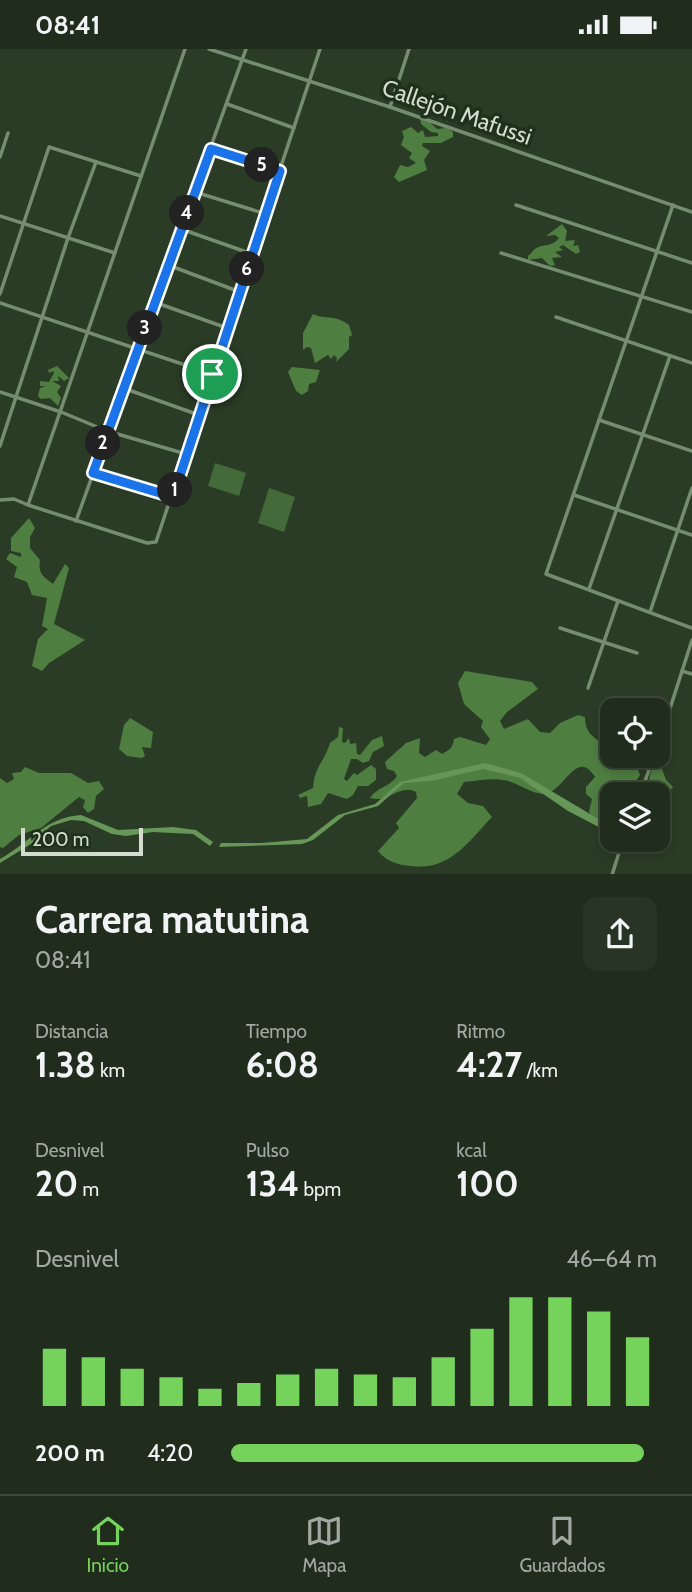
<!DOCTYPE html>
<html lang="es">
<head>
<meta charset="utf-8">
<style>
  :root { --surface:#202d1c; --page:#283525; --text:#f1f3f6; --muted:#a2a8a3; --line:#3d493b; --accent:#75d25b }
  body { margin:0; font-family:Cabin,sans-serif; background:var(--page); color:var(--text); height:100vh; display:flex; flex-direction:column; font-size:26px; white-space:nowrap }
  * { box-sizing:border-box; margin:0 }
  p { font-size:23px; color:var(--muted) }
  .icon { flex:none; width:38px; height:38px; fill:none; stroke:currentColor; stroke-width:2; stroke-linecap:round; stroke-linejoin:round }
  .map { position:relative; height:825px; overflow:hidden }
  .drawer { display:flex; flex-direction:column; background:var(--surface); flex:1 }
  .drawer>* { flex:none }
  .buttons { position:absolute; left:600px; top:649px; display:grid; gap:14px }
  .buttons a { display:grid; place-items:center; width:70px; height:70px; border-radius:14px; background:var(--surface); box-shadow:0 4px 10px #0003,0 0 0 2px var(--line); font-size:35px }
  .scale { position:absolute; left:21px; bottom:18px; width:122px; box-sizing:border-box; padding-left:7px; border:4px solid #d2ddcf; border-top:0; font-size:19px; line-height:24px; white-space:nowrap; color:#d2ddcf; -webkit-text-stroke:5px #20311b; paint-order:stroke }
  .pin { position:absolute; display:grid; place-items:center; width:60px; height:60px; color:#fff; margin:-30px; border:4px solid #fff; border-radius:50%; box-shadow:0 2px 7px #0007 }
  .km { position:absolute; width:35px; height:35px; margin:-18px; border-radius:50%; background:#222; color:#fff; font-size:19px; line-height:35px; text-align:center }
  .round { display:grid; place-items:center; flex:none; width:74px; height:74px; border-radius:14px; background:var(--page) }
  .summary { display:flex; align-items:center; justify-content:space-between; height:119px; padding:0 35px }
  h1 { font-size:38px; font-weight:800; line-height:52px }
  .figures { display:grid; grid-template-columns:repeat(3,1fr); gap:10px; height:119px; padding:7px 35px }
  .figures div { display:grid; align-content:center }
  .figures b { font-size:35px; font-weight:800 }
  .figures small { font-size:19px; font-weight:400 }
  .figures p { font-size:19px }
  .chart { height:196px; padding:14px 35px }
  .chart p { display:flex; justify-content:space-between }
  .chart svg { width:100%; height:126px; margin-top:7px; stroke:var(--accent); stroke-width:6 }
  ul { padding:0 35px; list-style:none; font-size:23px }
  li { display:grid; grid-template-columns:112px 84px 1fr; align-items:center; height:52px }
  li i { height:18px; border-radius:9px; background:var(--accent) }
  .status { display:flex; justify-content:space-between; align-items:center; height:49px; padding:0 35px; background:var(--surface); direction:ltr }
  .status svg { height:19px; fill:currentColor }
  .menu { display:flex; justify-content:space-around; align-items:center; height:98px; border-top:2px solid var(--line); background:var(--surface); font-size:19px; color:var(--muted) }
  .menu a { display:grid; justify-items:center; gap:4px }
  .menu .active { color:var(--accent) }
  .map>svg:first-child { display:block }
  .green { fill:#446a39 }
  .forest { fill:#4f7e41 }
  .water { fill:#669658 }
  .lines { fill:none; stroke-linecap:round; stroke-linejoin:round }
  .minor { stroke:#768c71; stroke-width:3.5 }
  .route-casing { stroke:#fff; stroke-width:14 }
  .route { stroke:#1a73e8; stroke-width:9 }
  .labels { text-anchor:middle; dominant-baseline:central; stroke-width:7; stroke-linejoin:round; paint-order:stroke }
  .street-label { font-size:23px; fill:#d2ddcf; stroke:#20311b }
</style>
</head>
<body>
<div class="status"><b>08:41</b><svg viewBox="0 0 49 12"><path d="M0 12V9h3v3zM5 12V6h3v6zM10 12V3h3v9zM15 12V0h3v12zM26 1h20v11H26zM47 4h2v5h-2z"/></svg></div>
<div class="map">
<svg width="692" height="826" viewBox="0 0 692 826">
  <rect width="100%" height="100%" fill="#2a3c25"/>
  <g class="green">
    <path d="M215 414 246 424 239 447 208 437Z"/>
    <path d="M269 439 295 448 284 483 258 474Z"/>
  </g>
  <g class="forest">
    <path d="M420 68H424L437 80 447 79 453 83V88L441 94H423L422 97 430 102 424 111 427 121 399 133 394 128 400 116 408 118 416 114 409 109 412 104 401 96 404 88 402 82 411 78 418 84 423 81 425 88 438 87V84L431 83 421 75Z"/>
    <path d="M562 175 567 182 565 192 575 191 573 197 578 196 580 203 576 205 563 196 559 198 563 201 555 203 562 208 552 209 555 216 550 217 542 209 528 211V207C531 205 533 201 535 200 544 194 551 199 559 189L555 186 546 187Z"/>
    <path d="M313 265C325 271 335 265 349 276L352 286 349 288V300L336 313 337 309 334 306 331 310 328 306 315 314 311 299 307 298 303 301V284Z"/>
    <path d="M57 317 69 329 64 332 58 327 59 332H52L61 337 57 343 61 349 58 357 50 349 41 350 38 347 40 339 46 337H40V332L49 333 54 324 53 322 49 324 48 321Z"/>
    <path d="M292 318 320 321 316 333 309 335 308 342 302 346 296 342 288 323Z"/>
    <path d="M29 469 35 479 30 488V499L40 511C38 525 43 527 53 535L65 515 69 519 54 575 85 591 49 614 42 622 32 617 38 590 48 580 42 577 47 549 32 546 27 533 14 528 17 518 6 510 10 504 21 508V504L11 502V489Z"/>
    <path d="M465 622 532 633 538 640 507 663 500 672 504 680 528 670 540 683 550 684 560 674 578 666 585 668C585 687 597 690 611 699L612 707 635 713 640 726 627 745 612 746V757L601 758 598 763 600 771 593 768 589 763 592 750 586 745V738L595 728C576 698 564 744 544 745 533 745 519 735 508 732 494 728 478 732 464 733L457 745 468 754 483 757 492 768C468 793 450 822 411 817 398 816 386 812 378 802L399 779 396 774 417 749 416 743C399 734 388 755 370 749 377 738 390 738 397 727L394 722 387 720 385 713 406 694 420 689 419 704 425 708 436 701 442 705C449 701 453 699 454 690L460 688 486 696 490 690 481 678 483 672 464 655 458 634Z"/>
    <path d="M130 669 153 683 151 699 142 698 145 707 142 709 127 707 119 700 124 676Z"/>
    <path d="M339 678 343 679 342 693 345 694 349 689 350 695 356 694 357 705 360 706 372 691 382 687 384 697 373 703 369 712 363 714 357 710H351L344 730 347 732 354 724 357 726 371 716 376 720V731L368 737H358L353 746 347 750 328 744 321 755 308 758 307 747 300 749 298 746 313 739C314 719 325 711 330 694L338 688Z"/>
    <path d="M659 711 666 731 673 738 665 747 648 739 650 725 656 712Z"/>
    <path d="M25 718 39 724H71L88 734 99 732 104 740 96 747 94 760 88 764 83 758 85 751 79 748 41 779 19 786 3 799 0 798V729L7 734 14 730 12 724 21 723Z"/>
  </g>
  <g class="water">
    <path d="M485 714 521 724 612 778V785L568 762 520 729 483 720 431 732 404 734 378 757 345 766 313 791 302 795 219 798 221 794H262L307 790 338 766 375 755 400 733Z"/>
    <path d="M81 766 118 781 173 778 196 781 213 793 210 797 193 785 153 783 126 787 112 785 84 772 71 771 51 777 31 795 0 814V810C29 794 46 768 81 766Z"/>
  </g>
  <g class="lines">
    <g class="minor">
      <path d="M209 0 390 58 692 163"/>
      <path d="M227 55 294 79"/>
      <path d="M390 58 409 0"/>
      <path d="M211 100 280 122"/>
      <path d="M0 108 8 84"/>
      <path d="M195 143 266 165"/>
      <path d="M516 156 692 214"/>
      <path d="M673 156 546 525 692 579"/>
      <path d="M0 167 115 204"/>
      <path d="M181 180 252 205"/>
      <path d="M501 204 692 263"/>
      <path d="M168 216 240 243"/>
      <path d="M0 245 49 98 141 127"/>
      <path d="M154 253 227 279"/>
      <path d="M0 254 212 325"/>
      <path d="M556 268 692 314"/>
      <path d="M123 339 199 366"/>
      <path d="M0 343 61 363 107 382 186 405"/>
      <path d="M599 371 692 402"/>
      <path d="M0 397 68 189 96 113"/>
      <path d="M93 423 172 448"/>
      <path d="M574 446 692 486"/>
      <path d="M0 451 14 450 28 456 185 0"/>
      <path d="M28 456 147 494 156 493 320 0"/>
      <path d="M76 472 246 0"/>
      <path d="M589 540 670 307"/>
      <path d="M650 563 692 439"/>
      <path d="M560 579 637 604"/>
      <path d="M682 622 692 625"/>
      <path d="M588 639 618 552"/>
      <path d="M658 697 692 591"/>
      <path d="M640 746 654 707"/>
      <path d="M612 826 623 791"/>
    </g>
  </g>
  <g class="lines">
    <g class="route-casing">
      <path id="route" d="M211 100 280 122 173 448 93 424Z"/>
    </g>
    <use href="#route" class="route"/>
  </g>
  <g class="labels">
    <g class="street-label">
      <text transform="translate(457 63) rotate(19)">Callejón Mafussi</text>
    </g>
  </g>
</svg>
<div class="buttons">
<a><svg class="icon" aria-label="locate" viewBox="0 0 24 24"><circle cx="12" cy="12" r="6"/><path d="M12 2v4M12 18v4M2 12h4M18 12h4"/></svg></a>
<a><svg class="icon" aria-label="layers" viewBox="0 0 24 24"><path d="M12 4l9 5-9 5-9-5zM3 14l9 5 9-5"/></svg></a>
</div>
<div class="scale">200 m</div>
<div class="pin" style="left:212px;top:325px;background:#1e9e55"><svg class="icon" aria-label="arrive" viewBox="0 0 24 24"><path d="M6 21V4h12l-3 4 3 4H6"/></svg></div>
<b class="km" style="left:175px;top:441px">1</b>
<b class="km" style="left:103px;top:394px">2</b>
<b class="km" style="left:145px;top:279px">3</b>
<b class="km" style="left:187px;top:164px">4</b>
<b class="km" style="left:262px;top:116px">5</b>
<b class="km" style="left:247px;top:220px">6</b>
</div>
<section class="drawer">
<div class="summary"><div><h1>Carrera matutina</h1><p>08:41</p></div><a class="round"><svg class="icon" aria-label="share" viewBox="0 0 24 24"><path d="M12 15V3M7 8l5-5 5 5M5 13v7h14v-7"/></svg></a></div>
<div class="figures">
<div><p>Distancia</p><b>1.38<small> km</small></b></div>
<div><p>Tiempo</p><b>6:08</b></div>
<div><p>Ritmo</p><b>4:27<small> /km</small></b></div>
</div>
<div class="figures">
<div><p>Desnivel</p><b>20<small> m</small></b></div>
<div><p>Pulso</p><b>134<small> bpm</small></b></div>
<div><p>kcal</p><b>100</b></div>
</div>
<div class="chart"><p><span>Desnivel</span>46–64 m</p>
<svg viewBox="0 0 160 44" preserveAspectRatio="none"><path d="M5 44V24M15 44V27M25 44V31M35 44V34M45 44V38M55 44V36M65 44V33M75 44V31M85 44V33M95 44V34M105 44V27M115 44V17M125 44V6M135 44V6M145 44V11M155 44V20"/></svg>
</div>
<ul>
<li><b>200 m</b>4:20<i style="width:97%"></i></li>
</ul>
</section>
<nav class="menu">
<a class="active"><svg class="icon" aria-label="home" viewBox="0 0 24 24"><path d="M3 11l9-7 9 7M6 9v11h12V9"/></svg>Inicio</a>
<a><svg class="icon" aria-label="map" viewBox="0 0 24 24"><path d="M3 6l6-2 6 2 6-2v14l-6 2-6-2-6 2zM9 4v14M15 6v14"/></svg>Mapa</a>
<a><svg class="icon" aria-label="saved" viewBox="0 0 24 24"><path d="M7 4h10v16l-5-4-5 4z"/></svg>Guardados</a>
</nav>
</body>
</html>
